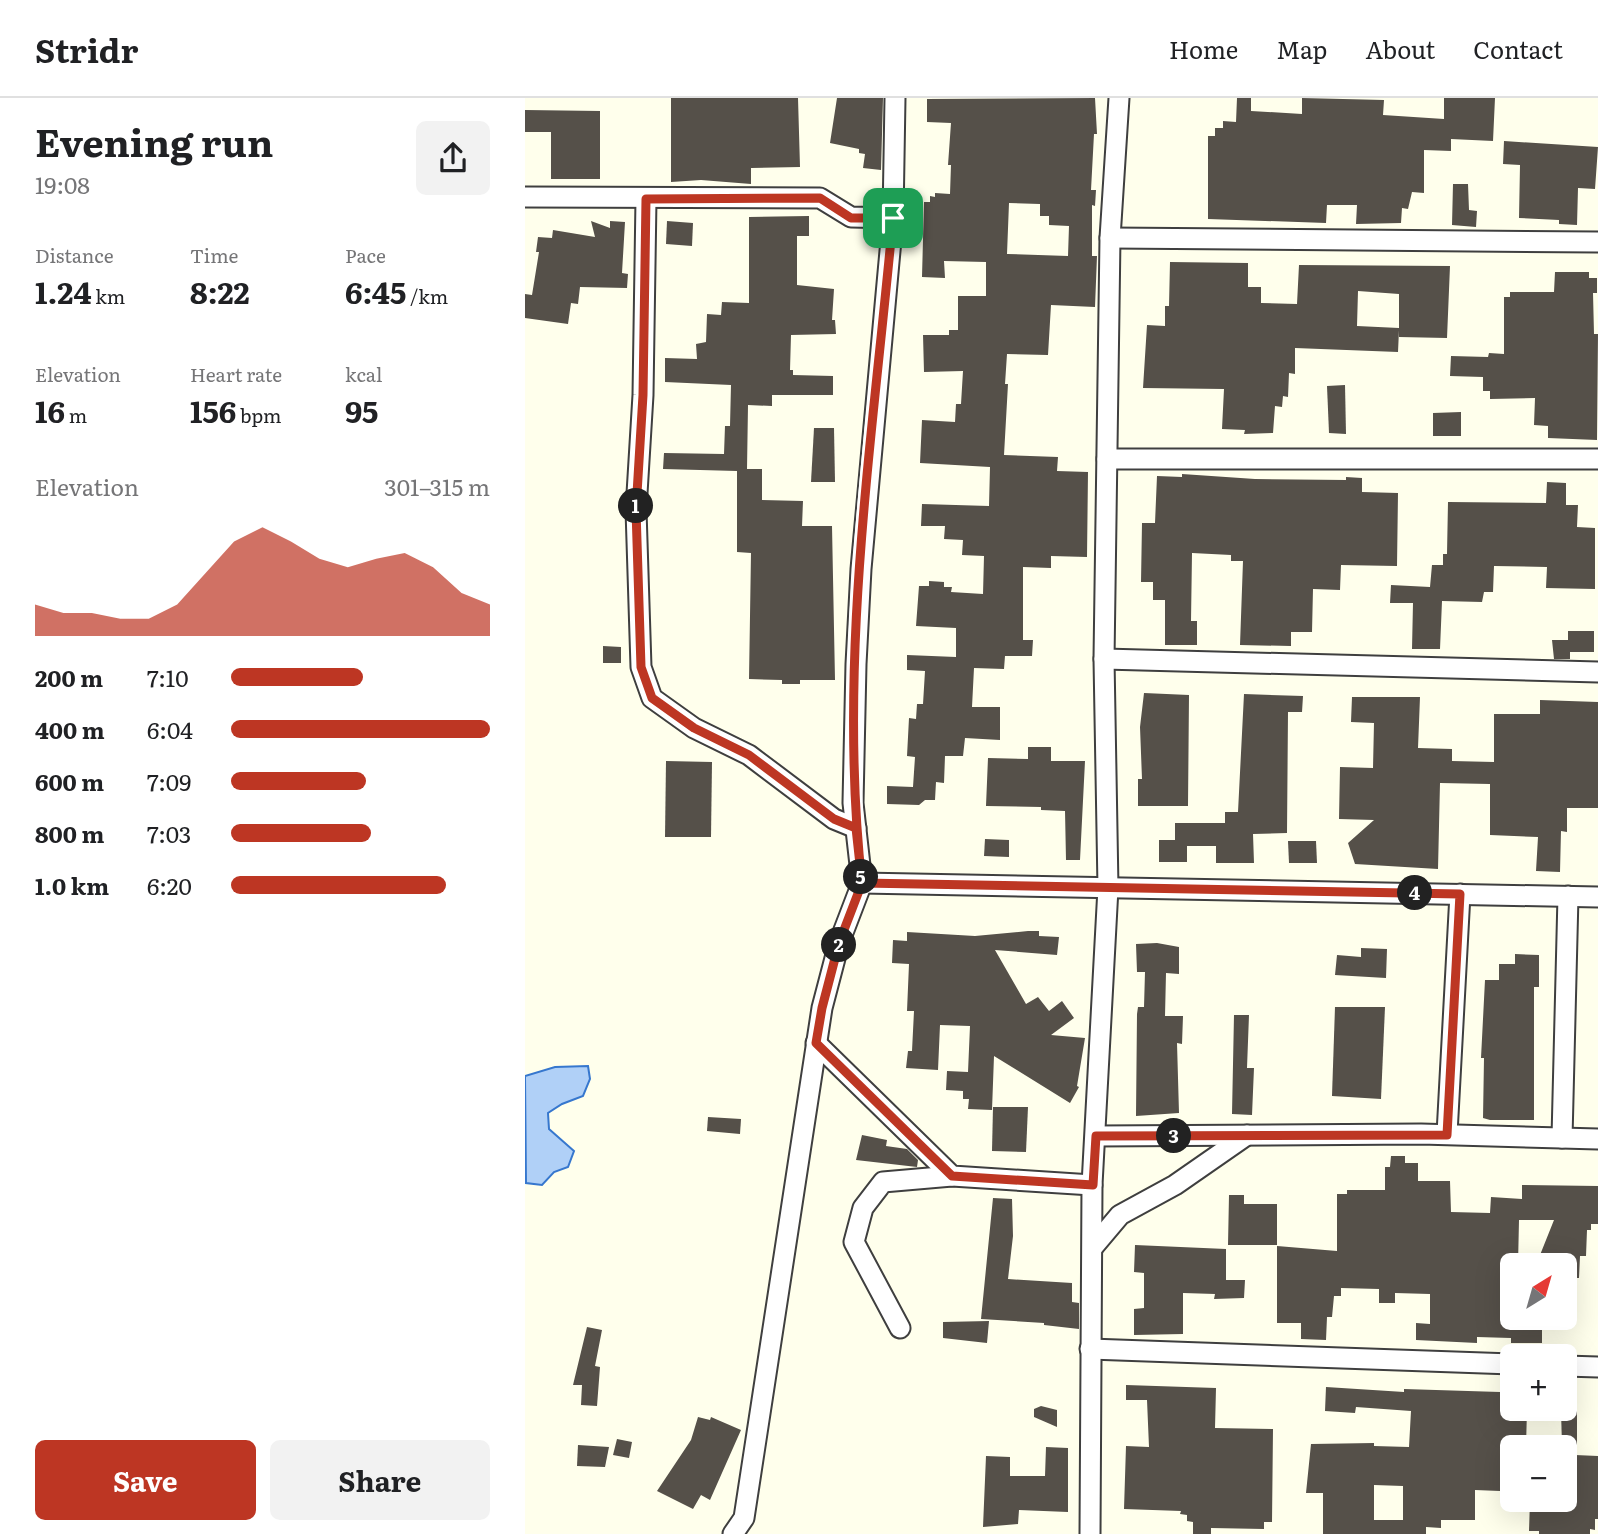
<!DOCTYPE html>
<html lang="en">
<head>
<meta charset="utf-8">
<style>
  :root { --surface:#fff; --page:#f2f2f2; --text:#202124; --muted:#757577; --line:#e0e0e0; --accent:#bd3623 }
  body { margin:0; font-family:Literata,serif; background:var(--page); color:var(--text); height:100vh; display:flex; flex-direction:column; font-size:26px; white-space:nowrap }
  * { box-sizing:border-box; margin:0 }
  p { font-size:23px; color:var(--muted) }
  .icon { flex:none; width:38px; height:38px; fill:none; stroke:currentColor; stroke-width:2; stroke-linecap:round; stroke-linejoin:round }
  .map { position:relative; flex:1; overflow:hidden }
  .panel { display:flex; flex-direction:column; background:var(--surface); width:525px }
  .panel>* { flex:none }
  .needle { width:46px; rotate:37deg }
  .fabs { position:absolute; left:975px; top:1155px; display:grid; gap:14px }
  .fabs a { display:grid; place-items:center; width:77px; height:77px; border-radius:10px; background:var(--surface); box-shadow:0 7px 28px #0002; font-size:35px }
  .pin { position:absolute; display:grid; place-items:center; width:60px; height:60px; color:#fff; margin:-30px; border-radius:14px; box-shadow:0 4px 10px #0006 }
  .km { position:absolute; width:35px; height:35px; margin:-18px; border-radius:50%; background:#222; color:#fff; font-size:19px; line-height:35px; text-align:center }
  .round { display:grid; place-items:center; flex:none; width:74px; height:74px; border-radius:10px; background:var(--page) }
  .headline { display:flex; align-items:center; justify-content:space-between; height:119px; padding:0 35px }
  h1 { font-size:38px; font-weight:700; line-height:52px }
  .metrics { display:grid; grid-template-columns:repeat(3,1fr); gap:10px; height:119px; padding:7px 35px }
  .metrics div { display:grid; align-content:center }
  .metrics b { font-size:30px; font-weight:700 }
  .metrics small { font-size:19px; font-weight:400 }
  .metrics p { font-size:19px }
  .chart { height:196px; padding:14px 35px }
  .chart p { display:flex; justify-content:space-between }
  .chart svg { width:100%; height:126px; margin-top:7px; fill:var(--accent); opacity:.7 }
  .button { display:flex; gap:14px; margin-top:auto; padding:14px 35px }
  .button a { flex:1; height:80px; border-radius:10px; background:var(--accent); color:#fff; font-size:28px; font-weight:700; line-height:80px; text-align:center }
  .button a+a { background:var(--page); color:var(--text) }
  ul { padding:0 35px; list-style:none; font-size:23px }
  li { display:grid; grid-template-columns:112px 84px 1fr; align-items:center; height:52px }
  li i { height:18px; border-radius:9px; background:var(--accent) }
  header { display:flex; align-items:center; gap:42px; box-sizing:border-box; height:98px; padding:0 35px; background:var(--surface); border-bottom:2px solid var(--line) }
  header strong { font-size:33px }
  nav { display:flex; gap:38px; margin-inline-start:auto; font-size:24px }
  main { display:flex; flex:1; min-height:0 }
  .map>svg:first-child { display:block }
  .water { fill:#b0d0f7; stroke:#3677ce; stroke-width:2 }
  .building { fill:#555049; fill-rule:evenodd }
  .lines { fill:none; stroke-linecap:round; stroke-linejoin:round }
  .minor-casing { stroke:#3f3f3f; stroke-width:23 }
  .minor { stroke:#fff; stroke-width:19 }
  .route-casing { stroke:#fff; stroke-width:14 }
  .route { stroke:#bd3623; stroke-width:9 }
</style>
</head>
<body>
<header>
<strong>Stridr</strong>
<nav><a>Home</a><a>Map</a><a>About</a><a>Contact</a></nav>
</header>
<main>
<section class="panel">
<div class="headline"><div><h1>Evening run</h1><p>19:08</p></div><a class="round"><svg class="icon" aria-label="share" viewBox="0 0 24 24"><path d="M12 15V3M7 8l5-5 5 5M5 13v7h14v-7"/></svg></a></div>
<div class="metrics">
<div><p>Distance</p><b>1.24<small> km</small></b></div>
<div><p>Time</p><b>8:22</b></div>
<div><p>Pace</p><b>6:45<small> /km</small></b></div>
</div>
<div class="metrics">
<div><p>Elevation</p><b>16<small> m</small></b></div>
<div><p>Heart rate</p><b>156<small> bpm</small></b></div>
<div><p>kcal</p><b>95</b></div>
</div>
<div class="chart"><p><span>Elevation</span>301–315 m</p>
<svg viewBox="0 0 160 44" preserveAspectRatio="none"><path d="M0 44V33L10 36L20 36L30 38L40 38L50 33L60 22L70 11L80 6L90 11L100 17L110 20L120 17L130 15L140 20L150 29L160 33V44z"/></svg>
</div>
<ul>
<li><b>200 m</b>7:10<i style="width:51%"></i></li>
<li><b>400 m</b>6:04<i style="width:100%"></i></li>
<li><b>600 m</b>7:09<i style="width:52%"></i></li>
<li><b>800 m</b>7:03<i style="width:54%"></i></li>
<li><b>1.0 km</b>6:20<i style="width:83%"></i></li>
</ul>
<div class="button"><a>Save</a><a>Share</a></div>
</section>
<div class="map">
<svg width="1073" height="1436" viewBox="0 0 1073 1436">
  <rect width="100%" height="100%" fill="#ffffec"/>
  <path class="water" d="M63 968 65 981 58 998 37 1006 23 1015 24 1031 49 1053 43 1069 29 1074 17 1087 1 1085 0 978 30 969Z"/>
  <g class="building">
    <path d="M146 0H273L275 69 226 70V86L176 82 146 84Z"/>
    <path d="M312 0H358L356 72 338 70 340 56 334 55V51L305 45Z"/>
    <path d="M570 0 572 36H569L566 92H571L570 108 567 107V158H572L570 209 526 207 523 257 482 256 480 286H483L479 357 533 359 532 373 563 374 562 459 526 458V470L498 469V542H508L507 558H480L479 571 449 570 447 609H475V642L440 640 438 658H420L419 685 411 684 410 702H400L394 707 362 706V688L388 689 390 659 382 658 384 620 391 621 392 606H398L400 573 382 572V557L431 559V530L391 528 394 488H404V483L419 484V489H427L426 494 458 496 459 458 437 457 438 442 419 441 420 428H396L397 406 464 408 465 369 395 365 397 322 430 324 431 306H436L438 273 399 274 398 237H424V232H433V198H461V164L419 163 420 180 397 179 399 104H405V98L410 99V95L425 96 426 67H423L426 25 402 24V1ZM484 105 515 106V118H524V127L544 128 543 158 482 156Z"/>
    <path d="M712 0H726V13L777 16V0L859 2 858 17 919 21V0H970L968 43 926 41V53L899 52V95L887 94 883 111 877 110 876 125 831 126 832 107H802L801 125 683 121V38H690V30H698V23L711 24Z"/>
    <path d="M0 12 75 13V81H26V34H0Z"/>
    <path d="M979 43 1073 49 1070 91 1053 90 1052 127 1034 126V122L994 120 995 67 978 66Z"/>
    <path d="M928 86H943L944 112 952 113 951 129 927 127Z"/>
    <path d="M284 118V138H272V187L309 191 307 222H310L311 236 266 237 265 272H268V277L308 278V297H247V308L223 307 222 371H237V402L278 403 277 428H307L310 582H275V586H257V582L224 581 226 455 212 454V373L138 371 139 355 199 356 200 328H205L206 287 140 284V260L172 261 171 246 181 244 182 216 196 217 197 204 224 205V119Z"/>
    <path d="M66 123 85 130V123L100 124 97 175 103 176 102 190 55 189 53 206 46 205 43 226 0 220V196L7 197 14 154H11L13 139 27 140 28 132 70 139Z"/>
    <path d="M142 123 168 125 167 148 141 146Z"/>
    <path d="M645 164 723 165V189H736V205L772 206 774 167 925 168 922 240 874 239V232L873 254 770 250V276L764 275 763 299 758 298 757 309 750 308 748 335 719 336 720 332 697 331 699 291 618 290 622 227 640 228V208H644ZM833 193 874 196V230L832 228Z"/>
    <path d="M1030 174H1064V180H1072V195H1068L1069 236H1073L1072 342 1023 340V328L1009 327 1010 300 965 301V293H958V279L925 278 926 258 963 259 964 255 979 256V199H985V194H1029Z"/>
    <path d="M820 287 821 336 804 335 802 288Z"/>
    <path d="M936 314V338H908V315Z"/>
    <path d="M289 330H309L310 384H286Z"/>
    <path d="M657 376 730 381 821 382V379L837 380V394L873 395 872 468 816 467 815 492 788 491 787 534H766V548L715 547 718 463H706V457L667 455 666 523H672V547H640V502H628V484H616L617 425H630L632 378 657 379Z"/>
    <path d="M1022 384 1041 385V407H1053L1052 429 1070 430V491L1021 490 1022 469 969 468 968 494H959L957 504 917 503 915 551H887L888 505H865L866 487 905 489 907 467H918V456H922L923 404 1021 405Z"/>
    <path d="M1043 533H1069V554H1045V561H1029L1027 542H1043Z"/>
    <path d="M78 548 96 549V565H78Z"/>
    <path d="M619 595 664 597 663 708H613V681H617L615 629Z"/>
    <path d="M719 596 778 598 777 614H763L762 735 728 736 729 765H691V748H662V764H634V742H650V725H700V714H713Z"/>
    <path d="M827 599H895L893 650 927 651V663L969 664V616H1015V602L1073 604V710H1042V734L1036 733 1035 774 1011 773 1013 739 965 737V686L915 685 913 771 830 766 823 745 849 722 814 721 815 669 848 670 849 625 826 624Z"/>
    <path d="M503 649H526V663H560L555 762H541L540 713 516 712V709L461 708 463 660 503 661Z"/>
    <path d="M141 663 187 664 186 739H140Z"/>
    <path d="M460 741 484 742V759L459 758Z"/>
    <path d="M763 743H791L792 765H764Z"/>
    <path d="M503 833H514V838L534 839 532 857 470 852 501 906 513 899 524 913 537 903 549 920 526 937 560 940 552 988 554 989 545 1005 469 958 467 1012 443 1011 444 1001H438V993L421 992 422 973 443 974 445 928 415 927 413 972 381 970 383 953H387L389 913H382L384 866 367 865 368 842 382 843V834L450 838Z"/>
    <path d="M632 845 654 849V876L641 875 640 918H658L657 946 652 945 654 1015 611 1018 612 916 613 909H619L620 874H612L611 846Z"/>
    <path d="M836 850 862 851 861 880 810 877 812 857 836 859Z"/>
    <path d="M990 856 1014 857V889H1009V1022H965L958 1020 959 960H956L960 882H974V866H990Z"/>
    <path d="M810 909H860L856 1001 807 998Z"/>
    <path d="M709 917H724L722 970H729L727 1017 707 1016Z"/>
    <path d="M468 1009H503L501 1054 467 1053Z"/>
    <path d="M183 1019 216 1021 215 1036 182 1033Z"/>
    <path d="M337 1037 362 1042 361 1048 382 1051 393 1062 392 1069 331 1062Z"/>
    <path d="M866 1058H880V1065H893V1083H925L926 1114 965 1115 966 1099 997 1101V1087L1073 1088V1126H1066V1132H1062L1061 1158H1055L1054 1180H1040V1167H1011L1029 1122H994L993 1167H987V1220H1017V1245H986V1240L952 1239V1245L891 1242V1225L905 1226V1196L870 1195V1205H854V1191L816 1190V1198H809L807 1219H802L801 1242 776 1241V1225H752V1148L812 1153V1096H822V1092H860V1069H865Z"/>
    <path d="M704 1097H719V1106H752V1147H703Z"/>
    <path d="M468 1100 487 1101 488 1138 483 1181 547 1185V1204L554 1205V1231L519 1227V1225L456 1221Z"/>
    <path d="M610 1147 701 1151V1182H720L719 1200 689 1201 690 1196 658 1195V1236L609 1237V1211L619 1210V1175L609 1174Z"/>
    <path d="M464 1223 462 1245 418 1240V1224Z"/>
    <path d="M62 1229 77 1232 70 1268 75 1269 72 1308 56 1307 57 1287H48Z"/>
    <path d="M601 1287 691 1290 690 1330 748 1331 747 1424H739V1431L686 1430V1436H668V1424L662 1423V1417L655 1416 656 1413 599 1411 601 1348 624 1349 622 1302H601Z"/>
    <path d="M801 1289 879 1294V1291L975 1294V1311H1002L1001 1349H987V1380H975V1393L950 1392V1422H916V1430L901 1429V1436H798V1395H781L786 1346 849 1345V1348L884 1349 886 1313 831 1309 830 1315 800 1313ZM849 1387 878 1388V1422H849Z"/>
    <path d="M516 1308 532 1312V1329L509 1319V1311Z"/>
    <path d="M1036 1311H1052V1349H1037Z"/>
    <path d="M173 1319 185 1322 186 1319 216 1332 185 1402 176 1397 168 1411 132 1393 166 1342Z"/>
    <path d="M92 1341 107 1344 104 1360 88 1357Z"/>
    <path d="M53 1347 84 1349 80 1369 52 1368Z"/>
    <path d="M521 1349 543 1350V1414L494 1412 493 1426 458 1429 461 1358 485 1359V1378H520Z"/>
    <path d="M1050 1357 1073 1358V1421H1070V1432L1065 1431V1436H1014V1433H1004L1005 1402H1040V1398H1049Z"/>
  </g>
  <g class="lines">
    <g class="minor-casing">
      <g id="minor">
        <path d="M0 99 295 100 326 119 368 120"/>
        <path d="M121 101 118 297 111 412 116 569 127 600 169 630 224 657 309 721 331 730"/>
        <path d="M585 140 1073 144"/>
        <path d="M582 361H1073"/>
        <path d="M579 561 1073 574"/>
        <path d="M337 785 1073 799"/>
        <path d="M291 945 427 1078 567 1087"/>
        <path d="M922 1036 935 796"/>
        <path d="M571 1038 896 1036 1073 1041"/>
        <path d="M1037 1040 1043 798"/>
        <path d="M568 1149 595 1117 650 1087 722 1037"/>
        <path d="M375 1230 329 1144 338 1110 358 1084 427 1078"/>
        <path d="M565 1251 987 1266"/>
        <path d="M1040 1268 1073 1269"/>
        <path d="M208 1436 219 1420 297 910 314 845 337 785 328 705 331 566 336 471 368 120 370 0"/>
        <path d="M565 1436 567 1087 583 790 579 561 585 140 594 0"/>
      </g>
    </g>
    <use href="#minor" class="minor"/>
  </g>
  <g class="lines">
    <g class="route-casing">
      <path id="route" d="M368 120H326L295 100 121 101 118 297 111 412 116 569 127 600 169 630 224 657 309 721 331 730 337 785 314 845 297 910 291 945 427 1078 568 1087 571 1038 922 1037 935 796 337 785C312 565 348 339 368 120"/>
    </g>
    <use href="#route" class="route"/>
  </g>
</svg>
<div class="fabs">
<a><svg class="needle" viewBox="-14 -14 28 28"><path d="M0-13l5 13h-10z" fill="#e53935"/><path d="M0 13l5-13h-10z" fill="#757577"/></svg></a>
<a>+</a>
<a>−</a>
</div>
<div class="pin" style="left:368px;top:120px;background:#1e9e55"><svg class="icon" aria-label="arrive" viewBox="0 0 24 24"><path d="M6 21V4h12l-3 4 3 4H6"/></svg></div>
<b class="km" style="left:111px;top:408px">1</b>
<b class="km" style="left:314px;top:847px">2</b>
<b class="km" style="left:649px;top:1038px">3</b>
<b class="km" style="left:890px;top:795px">4</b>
<b class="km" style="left:336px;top:779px">5</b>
</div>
</main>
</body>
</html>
